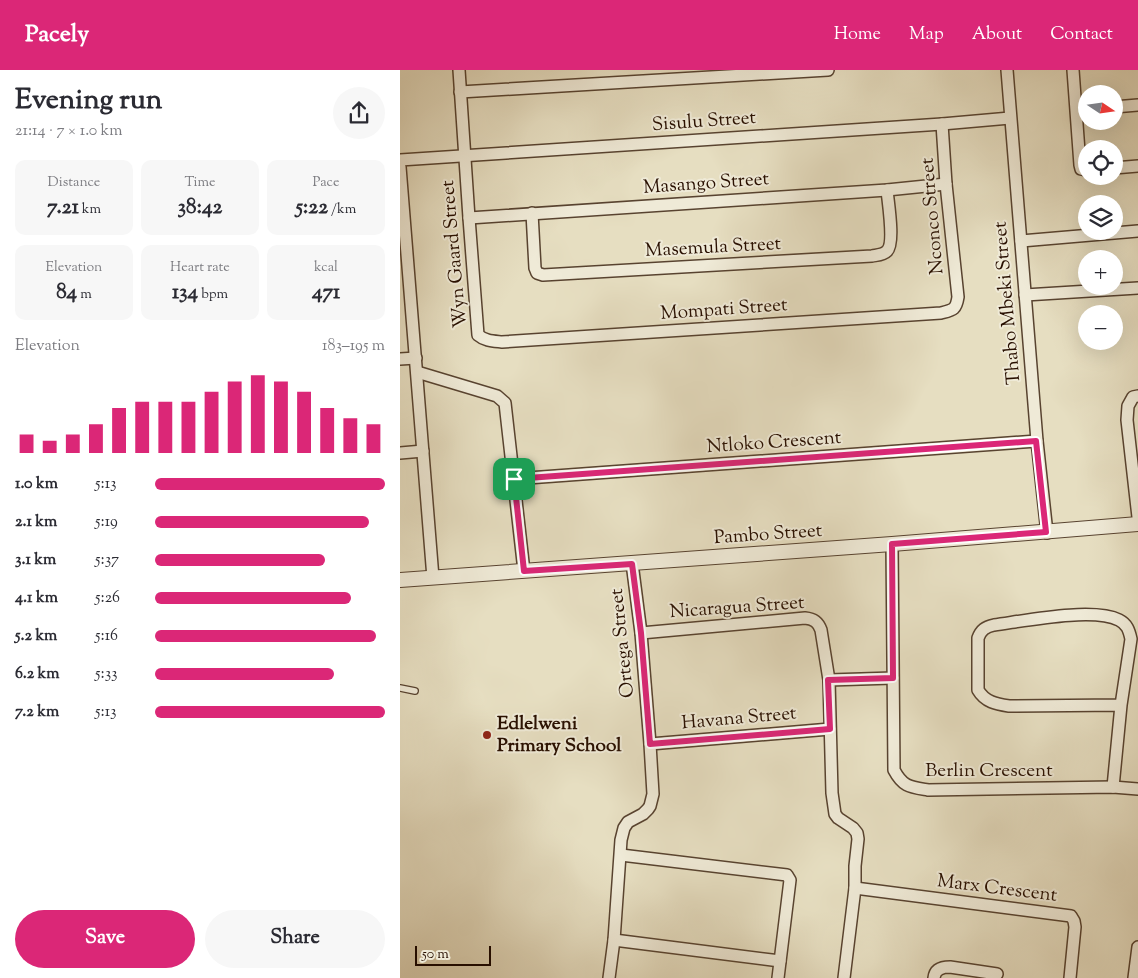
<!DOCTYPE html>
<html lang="en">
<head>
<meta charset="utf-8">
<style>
  :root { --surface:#fff; --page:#f7f7f7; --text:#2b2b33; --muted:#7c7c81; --accent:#db2777 }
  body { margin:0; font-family:"Sorts Mill Goudy",serif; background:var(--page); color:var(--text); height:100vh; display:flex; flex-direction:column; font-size:19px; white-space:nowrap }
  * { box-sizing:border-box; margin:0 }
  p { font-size:16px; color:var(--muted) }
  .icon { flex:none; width:28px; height:28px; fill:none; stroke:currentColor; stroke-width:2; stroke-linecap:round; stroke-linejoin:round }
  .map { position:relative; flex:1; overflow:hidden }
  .drawer { display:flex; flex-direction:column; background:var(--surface); width:400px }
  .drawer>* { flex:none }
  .needle { width:32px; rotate:103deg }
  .controls { position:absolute; left:678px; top:15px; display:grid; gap:10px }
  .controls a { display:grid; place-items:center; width:45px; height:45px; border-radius:50%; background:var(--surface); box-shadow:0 5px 20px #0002; font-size:25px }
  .scale { position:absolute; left:15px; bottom:12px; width:76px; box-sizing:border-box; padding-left:5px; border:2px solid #280f00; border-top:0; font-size:14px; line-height:18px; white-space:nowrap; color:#280f00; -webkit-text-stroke:4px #efead7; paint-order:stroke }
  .pin { position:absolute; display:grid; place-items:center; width:42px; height:42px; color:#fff; margin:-21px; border-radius:10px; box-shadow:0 2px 8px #0006 }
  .round { display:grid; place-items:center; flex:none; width:52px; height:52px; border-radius:26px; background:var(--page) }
  .overview { display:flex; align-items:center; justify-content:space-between; height:85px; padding:0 15px }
  h1 { font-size:28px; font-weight:700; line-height:38px }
  .stats { display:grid; grid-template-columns:repeat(3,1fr); gap:8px; height:85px; padding:5px 15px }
  .stats div { display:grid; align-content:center; border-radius:10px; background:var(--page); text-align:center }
  .stats b { font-size:21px; font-weight:700 }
  .stats small { font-size:14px; font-weight:400 }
  .stats p { font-size:14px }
  .chart { height:140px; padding:10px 15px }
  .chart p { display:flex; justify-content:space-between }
  .chart svg { width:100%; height:90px; margin-top:5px; stroke:var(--accent); stroke-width:6 }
  .action { display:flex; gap:10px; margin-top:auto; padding:10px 15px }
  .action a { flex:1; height:58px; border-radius:30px; background:var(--accent); color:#fff; font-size:20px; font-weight:700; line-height:58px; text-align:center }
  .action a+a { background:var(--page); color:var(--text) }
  ul { padding:0 15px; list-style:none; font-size:16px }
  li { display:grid; grid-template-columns:80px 60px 1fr; align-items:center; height:38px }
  li i { height:12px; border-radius:6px; background:var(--accent) }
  header { display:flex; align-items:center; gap:30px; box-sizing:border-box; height:70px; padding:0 25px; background:var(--accent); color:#fff }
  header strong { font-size:24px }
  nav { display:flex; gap:28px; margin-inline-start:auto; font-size:18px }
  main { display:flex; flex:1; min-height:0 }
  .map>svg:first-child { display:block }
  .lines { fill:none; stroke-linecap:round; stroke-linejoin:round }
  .service-casing { stroke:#584330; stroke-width:8 }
  .minor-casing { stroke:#584330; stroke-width:14 }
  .tertiary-casing { stroke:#584330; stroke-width:16 }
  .service { stroke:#efead7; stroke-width:5.5 }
  .minor { stroke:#efead7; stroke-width:11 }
  .tertiary { stroke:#efead7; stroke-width:14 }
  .route-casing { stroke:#fff; stroke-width:10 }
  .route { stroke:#db2777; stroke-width:6 }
  .poi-dot { fill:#8f2418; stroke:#efead7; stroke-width:2 }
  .labels { text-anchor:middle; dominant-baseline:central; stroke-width:4; stroke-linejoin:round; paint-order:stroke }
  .street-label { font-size:19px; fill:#280f00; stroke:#efead7 }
  .poi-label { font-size:19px; font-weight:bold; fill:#280f00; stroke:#efead7; text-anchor:start }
</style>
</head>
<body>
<header>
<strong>Pacely</strong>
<nav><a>Home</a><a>Map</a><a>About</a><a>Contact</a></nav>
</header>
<main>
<section class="drawer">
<div class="overview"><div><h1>Evening run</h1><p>21:14 · 7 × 1.0 km</p></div><a class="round"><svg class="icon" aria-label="share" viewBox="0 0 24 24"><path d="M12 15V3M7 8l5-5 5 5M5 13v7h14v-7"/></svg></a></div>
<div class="stats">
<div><p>Distance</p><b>7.21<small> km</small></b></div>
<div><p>Time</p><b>38:42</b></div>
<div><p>Pace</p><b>5:22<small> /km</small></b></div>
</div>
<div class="stats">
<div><p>Elevation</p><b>84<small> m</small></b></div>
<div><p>Heart rate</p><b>134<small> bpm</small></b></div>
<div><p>kcal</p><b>471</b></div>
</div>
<div class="chart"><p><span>Elevation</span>183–195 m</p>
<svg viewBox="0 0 160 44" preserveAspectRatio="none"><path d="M5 44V35M15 44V38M25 44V35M35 44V30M45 44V22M55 44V19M65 44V19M75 44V19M85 44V14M95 44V9M105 44V6M115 44V9M125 44V14M135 44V22M145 44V27M155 44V30"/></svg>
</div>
<ul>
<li><b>1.0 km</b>5:13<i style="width:100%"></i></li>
<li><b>2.1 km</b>5:19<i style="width:93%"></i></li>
<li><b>3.1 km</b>5:37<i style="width:74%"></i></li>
<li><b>4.1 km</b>5:26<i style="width:85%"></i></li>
<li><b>5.2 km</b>5:16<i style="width:96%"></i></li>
<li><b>6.2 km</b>5:33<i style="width:78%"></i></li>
<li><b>7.2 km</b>5:13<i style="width:100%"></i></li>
</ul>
<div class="action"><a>Save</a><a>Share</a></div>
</section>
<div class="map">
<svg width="738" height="908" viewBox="0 0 738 908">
  <rect width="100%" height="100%" fill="#e6dec1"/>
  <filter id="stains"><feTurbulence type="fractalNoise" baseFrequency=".004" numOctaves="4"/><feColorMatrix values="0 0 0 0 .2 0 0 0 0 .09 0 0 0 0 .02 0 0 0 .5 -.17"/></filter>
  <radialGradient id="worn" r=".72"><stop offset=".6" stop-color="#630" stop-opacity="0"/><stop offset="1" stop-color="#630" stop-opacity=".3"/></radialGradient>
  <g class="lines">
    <g class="service-casing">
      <path id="service" d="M0 618 15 621"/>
    </g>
    <g class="minor-casing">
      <g id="minor">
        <path d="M59 0 69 148 78 265C85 271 93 271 102 272L541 243C553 240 556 240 558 227L546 114 542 54"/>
        <path d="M607 0 637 371 647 463"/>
        <path d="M673 0 680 95 681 99 686 100"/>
        <path d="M60 22 428 0"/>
        <path d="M714 37 738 35"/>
        <path d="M0 90 542 54 610 48"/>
        <path d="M0 97 33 508"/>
        <path d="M714 98 738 96"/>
        <path d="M132 143 135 198 137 203 143 205 472 186C477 185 483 185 487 181 495 173 488 132 487 120"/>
        <path d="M69 148 487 120 546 114"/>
        <path d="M621 171 738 161"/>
        <path d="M625 225 738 218"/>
        <path d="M0 289 16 288"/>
        <path d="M17 302 97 326 105 333 124 501"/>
        <path d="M738 326 733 327 728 336 727 350 738 447"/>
        <path d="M0 383 23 381"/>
        <path d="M114 409 637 371"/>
        <path d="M492 474 494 700C503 717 510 717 528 720L713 717 738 719"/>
        <path d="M241 563 405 548C414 549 418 552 421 560L429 610 432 723 435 744 438 748 453 758 457 763 458 769 455 796V818L444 908"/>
        <path d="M429 610 493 608"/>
        <path d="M250 674 430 659"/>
        <path d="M713 717 721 635 731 569C729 560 727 554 719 550 693 537 624 551 594 555 585 557 581 560 578 568V620C585 632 596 634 609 636L721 635"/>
        <path d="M221 785 387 805 390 810 378 908"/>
        <path d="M455 818 671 846 674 851 675 857 670 908"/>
        <path d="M214 870 380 891"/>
        <path d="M209 908 214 870 221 770 224 758 228 752 243 744 248 739 250 736 253 724 250 674 241 563 232 493"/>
        <path d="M534 908C535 899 542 897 550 897L597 904"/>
        <path d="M734 908 738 877"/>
      </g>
    </g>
    <g class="tertiary-casing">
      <path id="tertiary" d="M0 510 492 474 738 454"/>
    </g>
    <use href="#service" class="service"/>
    <use href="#minor" class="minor"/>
    <use href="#tertiary" class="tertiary"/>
  </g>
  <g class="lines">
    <g class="route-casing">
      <path id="route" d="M636 371 646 462 492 474 493 608 428 610 430 659 250 674 241 563 232 494 124 501 114 409Z"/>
    </g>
    <use href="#route" class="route"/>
  </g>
  <circle class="poi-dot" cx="87" cy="665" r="5"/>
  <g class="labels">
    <g class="street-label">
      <text transform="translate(304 52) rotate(-4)">Sisulu Street</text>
      <text transform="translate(306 114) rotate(-4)">Masango Street</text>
      <text transform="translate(533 146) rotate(-95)">Nconco Street</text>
      <text transform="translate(313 178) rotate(-3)">Masemula Street</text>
      <text transform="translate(55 184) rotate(-95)">Wyn Gaard Street</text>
      <text transform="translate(608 233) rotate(-95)">Thabo Mbeki Street</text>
      <text transform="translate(324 240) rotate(-4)">Mompati Street</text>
      <text transform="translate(374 373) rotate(-4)">Ntloko Crescent</text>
      <text transform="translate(368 465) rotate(-4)">Pambo Street</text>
      <text transform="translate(337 538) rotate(-4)">Nicaragua Street</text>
      <text transform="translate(223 573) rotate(-96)">Ortega Street</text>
      <text transform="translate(339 649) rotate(-5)">Havana Street</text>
      <text x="589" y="701">Berlin Crescent</text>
      <text transform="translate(597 819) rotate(7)">Marx Crescent</text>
    </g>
    <g class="poi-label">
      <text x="97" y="654">Edlelweni<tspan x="97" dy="22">Primary School</tspan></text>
    </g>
  </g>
  <rect width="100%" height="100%" filter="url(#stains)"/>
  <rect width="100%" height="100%" fill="url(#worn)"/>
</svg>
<div class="controls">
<a><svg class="needle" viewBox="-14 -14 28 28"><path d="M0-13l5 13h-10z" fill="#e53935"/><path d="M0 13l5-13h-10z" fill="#7c7c81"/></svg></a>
<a><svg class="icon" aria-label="locate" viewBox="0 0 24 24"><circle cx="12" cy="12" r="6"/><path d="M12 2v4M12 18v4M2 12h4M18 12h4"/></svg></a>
<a><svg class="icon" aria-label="layers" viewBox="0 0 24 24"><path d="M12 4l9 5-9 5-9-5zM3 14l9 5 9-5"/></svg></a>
<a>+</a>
<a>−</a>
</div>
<div class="scale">50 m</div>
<div class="pin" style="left:114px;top:409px;background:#1e9e55"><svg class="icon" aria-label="arrive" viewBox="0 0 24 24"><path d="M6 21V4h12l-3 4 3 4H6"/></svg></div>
</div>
</main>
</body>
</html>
